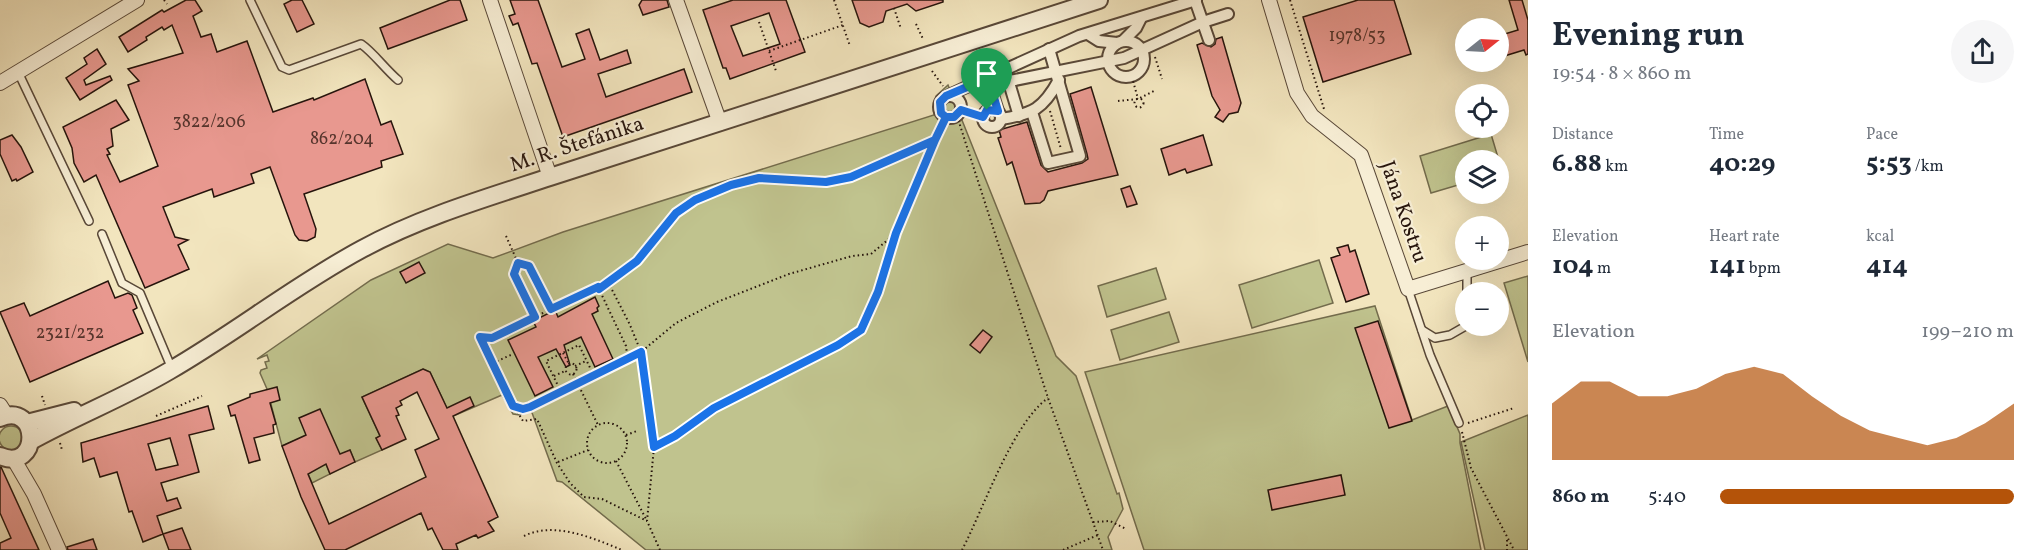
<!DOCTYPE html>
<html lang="en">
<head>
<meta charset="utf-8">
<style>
  :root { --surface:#fff; --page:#f6f6f7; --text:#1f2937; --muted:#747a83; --accent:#b45309 }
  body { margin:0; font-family:Vollkorn,serif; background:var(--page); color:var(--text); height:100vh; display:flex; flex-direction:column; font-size:22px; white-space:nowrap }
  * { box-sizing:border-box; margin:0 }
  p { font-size:20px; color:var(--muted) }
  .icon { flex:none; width:33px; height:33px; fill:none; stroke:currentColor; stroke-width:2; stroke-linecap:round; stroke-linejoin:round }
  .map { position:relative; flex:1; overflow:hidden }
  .drawer { display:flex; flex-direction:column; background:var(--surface); width:510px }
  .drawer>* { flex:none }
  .needle { width:39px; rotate:72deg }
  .buttons { position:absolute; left:1455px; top:18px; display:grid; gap:12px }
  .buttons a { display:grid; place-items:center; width:54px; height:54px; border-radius:50%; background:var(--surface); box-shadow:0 6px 24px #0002; font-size:30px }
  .pin { position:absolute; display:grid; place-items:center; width:51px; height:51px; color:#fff; margin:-62px -26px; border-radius:50% 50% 50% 0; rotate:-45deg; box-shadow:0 0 6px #0007 }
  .pin .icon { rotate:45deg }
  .round { display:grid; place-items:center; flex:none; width:63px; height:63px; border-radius:32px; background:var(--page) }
  .head { display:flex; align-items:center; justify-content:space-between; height:102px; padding:0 24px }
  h1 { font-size:33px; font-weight:700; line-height:45px }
  .figures { display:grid; grid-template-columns:repeat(3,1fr); gap:9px; height:102px; padding:6px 24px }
  .figures div { display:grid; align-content:center }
  .figures b { font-size:26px; font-weight:700 }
  .figures small { font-size:16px; font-weight:400 }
  .figures p { font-size:16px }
  .chart { height:168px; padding:12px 24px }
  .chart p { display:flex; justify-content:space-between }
  .chart svg { width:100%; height:108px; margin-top:6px; fill:var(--accent); opacity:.7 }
  ul { padding:0 24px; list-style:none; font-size:20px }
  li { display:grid; grid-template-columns:96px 72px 1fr; align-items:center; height:45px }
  li i { height:15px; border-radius:8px; background:var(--accent) }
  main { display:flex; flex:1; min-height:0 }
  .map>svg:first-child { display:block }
  .green { fill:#c0c38e; stroke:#736c4d; stroke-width:1.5 }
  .building { fill:#e8988f; stroke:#26140c; stroke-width:1.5; fill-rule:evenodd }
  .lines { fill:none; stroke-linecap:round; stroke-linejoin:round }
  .service-casing { stroke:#594838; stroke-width:10 }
  .pedestrian-casing { stroke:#594838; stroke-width:14 }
  .minor-casing { stroke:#594838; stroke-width:16 }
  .tertiary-casing { stroke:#594838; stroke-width:20 }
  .path { stroke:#26140c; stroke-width:2; stroke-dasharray:1.5 3; stroke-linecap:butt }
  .service { stroke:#f7eed5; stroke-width:7 }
  .pedestrian { stroke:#f7eed5; stroke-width:10 }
  .minor { stroke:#f7eed5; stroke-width:14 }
  .tertiary { stroke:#f7eed5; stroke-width:16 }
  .route-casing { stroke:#fff; stroke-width:12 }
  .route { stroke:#1a73e8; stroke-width:8 }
  .labels { text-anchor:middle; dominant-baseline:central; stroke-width:4.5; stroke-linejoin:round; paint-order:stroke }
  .number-label { font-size:18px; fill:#56352d }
  .street-label { font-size:21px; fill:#26140c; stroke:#f7eed5 }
</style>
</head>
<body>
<main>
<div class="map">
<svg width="1528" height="550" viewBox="0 0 1528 550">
  <rect width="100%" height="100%" fill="#f2e5be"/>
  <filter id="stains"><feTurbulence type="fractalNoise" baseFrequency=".00333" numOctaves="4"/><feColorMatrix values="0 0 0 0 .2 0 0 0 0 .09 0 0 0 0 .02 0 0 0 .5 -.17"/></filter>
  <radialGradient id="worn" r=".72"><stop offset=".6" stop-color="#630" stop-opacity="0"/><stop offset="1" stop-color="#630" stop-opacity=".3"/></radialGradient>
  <g class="green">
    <path d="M948 85 1056 356 1076 376 1117 494 1119 493 1123 509 1108 537 1112 550H646L562 482 557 481 531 410 520 415 513 414 502 395 451 417 430 372 423 369 362 397 380 436 376 438 382 450 355 462 350 450 326 464 330 474 312 483 294 441 282 446 267 389 260 373 261 370 267 368 265 362 269 361 267 355 257 359 371 280 448 244 493 258 563 232 934 115 936 96Z"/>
    <path d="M1491 134 1502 171 1499 173 1498 160H1466L1465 183 1431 193 1420 156Z"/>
    <path d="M1319 260 1333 303 1252 328 1239 285Z"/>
    <path d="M1156 268 1166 299 1107 317 1098 286Z"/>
    <path d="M1528 276V362L1504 283Z"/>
    <path d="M1375 306 1412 420 1448 406 1460 434V443L1481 550H1144L1085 372Z"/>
    <path d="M1169 312 1179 342 1120 360 1111 330Z"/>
    <path d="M1528 415V550H1485L1461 442Z"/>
    <circle cx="11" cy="438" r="12"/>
  </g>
  <g class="building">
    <path d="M186 0H195L202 11 193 16 201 37 211 34 217 52 247 41 273 112 313 98 314 100 365 79 381 125 391 121 403 154 381 161 382 167 304 194 316 229 315 237 307 241 299 240 295 235 270 167 251 174 254 183 214 197 212 189 163 207 175 237 188 240 178 245 189 269 145 288 96 175 84 182 74 163 72 148 63 127 116 100 129 120 111 129 113 146 107 149 110 154 107 155 120 182 158 166 128 85 139 81 128 69 183 53 172 25 164 30 162 27 146 37 147 40 128 52 119 37 162 10 164 12Z"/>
    <path d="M292 0H302L314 24 297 32 284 4Z"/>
    <path d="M450 0H460L467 20 388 49 380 28Z"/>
    <path d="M510 0H538L562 67 585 59 576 34 589 29 600 60 627 50 631 63 598 74 606 97 684 69 692 92 563 137 537 63 532 64 518 23 513 25 509 16 515 14Z"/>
    <path d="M642 0H667L669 7 643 15 639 5Z"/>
    <path d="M733 0H786L805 52 730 79 726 68H723L703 10ZM769 13 780 44 743 56 731 26Z"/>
    <path d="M852 0H943V2L916 11 907 4 886 11 883 22 869 27 860 23Z"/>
    <path d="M1358 0H1394L1411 54 1323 82 1303 17Z"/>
    <path d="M1509 0H1522L1528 20V54L1526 55 1524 50 1498 58V36L1518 30Z"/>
    <path d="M1222 37 1241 103 1238 112 1229 114 1223 122 1215 117 1220 110 1212 96 1197 45 1202 43 1211 47 1215 44 1216 39Z"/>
    <path d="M97 49 106 64 84 80 86 85 110 76 112 80 80 100 66 78 87 64 84 58Z"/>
    <path d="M1091 87 1118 175 1048 191 1044 200 1040 203 1025 204 1012 162 1007 165 998 138 1001 137 999 130 1027 122 1041 165 1048 172 1082 163 1088 159 1087 154 1070 94Z"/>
    <path d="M12 135 21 147 33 172 17 181 16 179 12 181 0 154V140Z"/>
    <path d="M1203 135 1212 165 1187 173 1185 169 1169 175 1161 149Z"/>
    <path d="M1130 186 1137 204 1127 207 1121 189Z"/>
    <path d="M1348 245 1350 252 1355 250 1369 294 1346 302 1331 258 1340 255 1337 248Z"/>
    <path d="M419 262 425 273 406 283 400 272Z"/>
    <path d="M108 281 115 298 128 293 132 295 137 308 133 310 143 333 30 382 0 312 24 303 30 316Z"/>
    <path d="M595 297 599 306 597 308 598 311 592 314 613 359 595 367 581 337 564 345 570 365 566 367 556 349 538 357 553 387 535 396 508 340 536 327 533 321 555 310 558 317Z"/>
    <path d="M1378 321 1412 421 1389 428 1355 328Z"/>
    <path d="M983 330 992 337 980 353 970 345Z"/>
    <path d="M423 369 430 372 447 408 470 397 474 406 453 416 498 517 488 522 494 531 478 538 476 535 456 544 458 550H443L432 528 428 530 421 513 345 550H325L301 497 282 446 306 435 299 418 320 409 340 454 350 450 355 462 330 474 326 464 308 474 329 524 426 477 415 450 439 439 417 392 400 401 402 405 396 408 399 415 396 416 406 439 382 450 376 438 380 436 362 397Z"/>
    <path d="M277 387 280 400 270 403 276 424 273 425 274 433 254 438 260 460 249 463 235 415 231 416 228 406 250 397V394Z"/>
    <path d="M208 406 214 429 189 435 199 472 161 483 167 501 177 498 181 508 157 516 163 534 143 542 132 511 129 512 117 472 100 477 94 458 83 462 81 443ZM170 438 178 465 156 470 148 444Z"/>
    <path d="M0 467H1L39 550H0V543L11 538 0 513Z"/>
    <path d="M1341 475 1345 495 1272 510 1268 490Z"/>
    <path d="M182 528 191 550H169L163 534Z"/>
    <path d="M93 539 97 550H68L67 547Z"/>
  </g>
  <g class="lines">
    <g class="service-casing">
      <g id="service">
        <path d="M250 0 282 67 289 70 361 44C373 52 385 69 398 80"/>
        <path d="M18 72 89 221"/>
        <path d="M102 234 122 283 140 293 172 369"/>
        <path d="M1467 271V292"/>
        <path d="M1408 289 1430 355 1459 423"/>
        <path d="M1422 330 1435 338 1450 335 1464 327 1466 322"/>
      </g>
    </g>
    <g class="pedestrian-casing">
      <g id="pedestrian">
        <path d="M1195 0 1209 40"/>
        <path d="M1088 34 1099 41 1117 43"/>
        <circle cx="1126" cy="59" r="18"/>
        <path d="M1123 41 1136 28 1141 18"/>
        <path d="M1007 76 1019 116"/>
        <path d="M988 80 998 111"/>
        <path d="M990 85 1124 58 1203 22 1228 14"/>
        <path d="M949 95 1079 36 1196 0"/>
        <circle cx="950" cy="107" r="11"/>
        <circle cx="992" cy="118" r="9"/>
        <path d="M1032 112 1048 163 1080 156 1049 49"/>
        <path d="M1001 119C1033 114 1043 109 1059 80"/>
      </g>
    </g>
    <g class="minor-casing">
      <g id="minor">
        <path d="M490 0 550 177"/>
        <path d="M676 0 720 123"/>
        <path d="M1269 0 1297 93 1312 116 1361 155 1408 289 1528 252"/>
        <path d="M0 83 137 0"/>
        <path d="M0 405 7 416"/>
        <path d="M13 458 34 494 59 550"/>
      </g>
    </g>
    <g class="tertiary-casing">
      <g id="tertiary">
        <path d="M0 418C40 401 41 473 0 456"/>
        <path d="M27 423 74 411"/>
        <path d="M31 441C76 416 125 397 169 371 235 333 295 285 362 249 421 217 486 198 550 177L1099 0"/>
      </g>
    </g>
    <g class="path">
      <path d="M164 0 167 4"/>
      <path d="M834 0 850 46"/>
      <path d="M1290 0 1324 109"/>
      <path d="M894 8 901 29"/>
      <path d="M759 22 776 71"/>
      <path d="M916 24 923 39"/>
      <path d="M769 51 843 25"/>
      <path d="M1155 57 1162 79"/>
      <path d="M932 71 943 86"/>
      <path d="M1132 77 1138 99"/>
      <circle cx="1139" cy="103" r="4.5"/>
      <path d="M1118 101 1138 99 1156 90"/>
      <path d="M1050 111 1061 149"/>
      <path d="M957 116 1048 398 1103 550"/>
      <path d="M506 236 518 263"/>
      <path d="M608 282 630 325 641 352 654 447"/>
      <path d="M599 289 637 261 677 213 695 200 731 185 759 178 826 182 851 177 935 140"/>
      <path d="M535 317 514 275 518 263 529 266 551 309"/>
      <path d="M563 353 569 364"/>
      <path d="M621 362 627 354 626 346 598 287 492 337H480L513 406 523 409 641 352 676 323 717 302 789 274 852 256 871 254 896 233 935 140 946 117"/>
      <path d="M493 363 513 354"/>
      <circle cx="571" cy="369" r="5.5"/>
      <path d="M575 366 586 361"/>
      <path d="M573 374 598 425"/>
      <path d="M554 376 565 371"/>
      <path d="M561 392 546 361 579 345 594 376"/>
      <path d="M42 396 45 405"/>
      <path d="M515 408 523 421 537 419 557 463 570 483 584 497 602 499 647 521"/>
      <path d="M156 416 202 396"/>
      <path d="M1468 423 1514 408"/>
      <circle cx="607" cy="443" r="20"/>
      <path d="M1462 432 1471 468 1514 550"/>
      <path d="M626 435 637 431"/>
      <path d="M60 443 62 450"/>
      <path d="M616 461 647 521"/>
      <path d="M558 462 588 450"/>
      <path d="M1093 522 1110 521 1126 529"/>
      <path d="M524 536C554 521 593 538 622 550"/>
      <path d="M1507 540V550"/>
      <path d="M660 550 647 521 654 447 675 436 714 408 838 345 861 330 878 292 896 233"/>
      <path d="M962 550C984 508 1012 424 1048 398"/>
      <path d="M1063 550 1098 535"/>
    </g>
    <use href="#service" class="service"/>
    <use href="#pedestrian" class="pedestrian"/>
    <use href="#minor" class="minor"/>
    <use href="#tertiary" class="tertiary"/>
  </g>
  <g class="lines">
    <g class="route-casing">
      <path id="route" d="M987 110 983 117 961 110 954 117H946L935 140 851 177 826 182 759 178 731 185 695 200 676 213 637 261 599 289 598 287 551 309 529 266 518 263 514 274 535 317 492 338 480 337 513 406 523 409 530 407 641 352 654 447 675 436 714 408 838 345 861 330 878 292 896 233 935 140 946 117 941 113 940 102 946 96 988 78 998 111 987 110"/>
    </g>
    <use href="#route" class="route"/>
  </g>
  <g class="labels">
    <g class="number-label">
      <text x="1357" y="36">1978/53</text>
      <text x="209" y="122">3822/206</text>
      <text x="342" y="139">862/204</text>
      <text x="70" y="333">2321/232</text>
    </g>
    <g class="street-label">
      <text transform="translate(577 145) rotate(-18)">M. R. Štefánika</text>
      <text transform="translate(1403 212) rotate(71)">Jána Kostru</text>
    </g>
  </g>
  <rect width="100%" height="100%" filter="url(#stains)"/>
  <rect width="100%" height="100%" fill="url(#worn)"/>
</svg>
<div class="buttons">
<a><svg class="needle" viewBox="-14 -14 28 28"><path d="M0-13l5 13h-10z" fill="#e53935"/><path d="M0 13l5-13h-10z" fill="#747a83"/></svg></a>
<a><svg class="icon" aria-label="locate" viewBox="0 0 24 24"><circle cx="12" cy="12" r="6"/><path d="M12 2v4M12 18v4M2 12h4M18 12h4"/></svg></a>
<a><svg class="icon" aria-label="layers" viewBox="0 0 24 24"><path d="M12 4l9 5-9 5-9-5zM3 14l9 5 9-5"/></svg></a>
<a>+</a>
<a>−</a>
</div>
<div class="pin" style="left:987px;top:110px;background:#1e9e55"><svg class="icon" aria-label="arrive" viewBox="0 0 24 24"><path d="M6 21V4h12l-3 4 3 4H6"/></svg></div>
</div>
<section class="drawer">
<div class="head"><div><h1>Evening run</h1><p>19:54 · 8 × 860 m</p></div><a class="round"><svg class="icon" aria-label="share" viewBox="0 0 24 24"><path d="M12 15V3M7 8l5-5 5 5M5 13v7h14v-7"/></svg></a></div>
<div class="figures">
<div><p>Distance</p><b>6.88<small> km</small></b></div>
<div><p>Time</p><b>40:29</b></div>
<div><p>Pace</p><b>5:53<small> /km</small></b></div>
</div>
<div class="figures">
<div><p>Elevation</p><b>104<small> m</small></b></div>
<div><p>Heart rate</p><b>141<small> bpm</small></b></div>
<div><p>kcal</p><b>414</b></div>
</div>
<div class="chart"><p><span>Elevation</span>199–210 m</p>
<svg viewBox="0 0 160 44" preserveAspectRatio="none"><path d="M0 44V21L10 12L20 12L30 18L40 18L50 15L60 9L70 6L80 9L90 18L100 26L110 32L120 35L130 38L140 35L150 29L160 21V44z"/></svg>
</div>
<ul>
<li><b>860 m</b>5:40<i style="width:100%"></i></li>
</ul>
</section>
</main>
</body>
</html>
